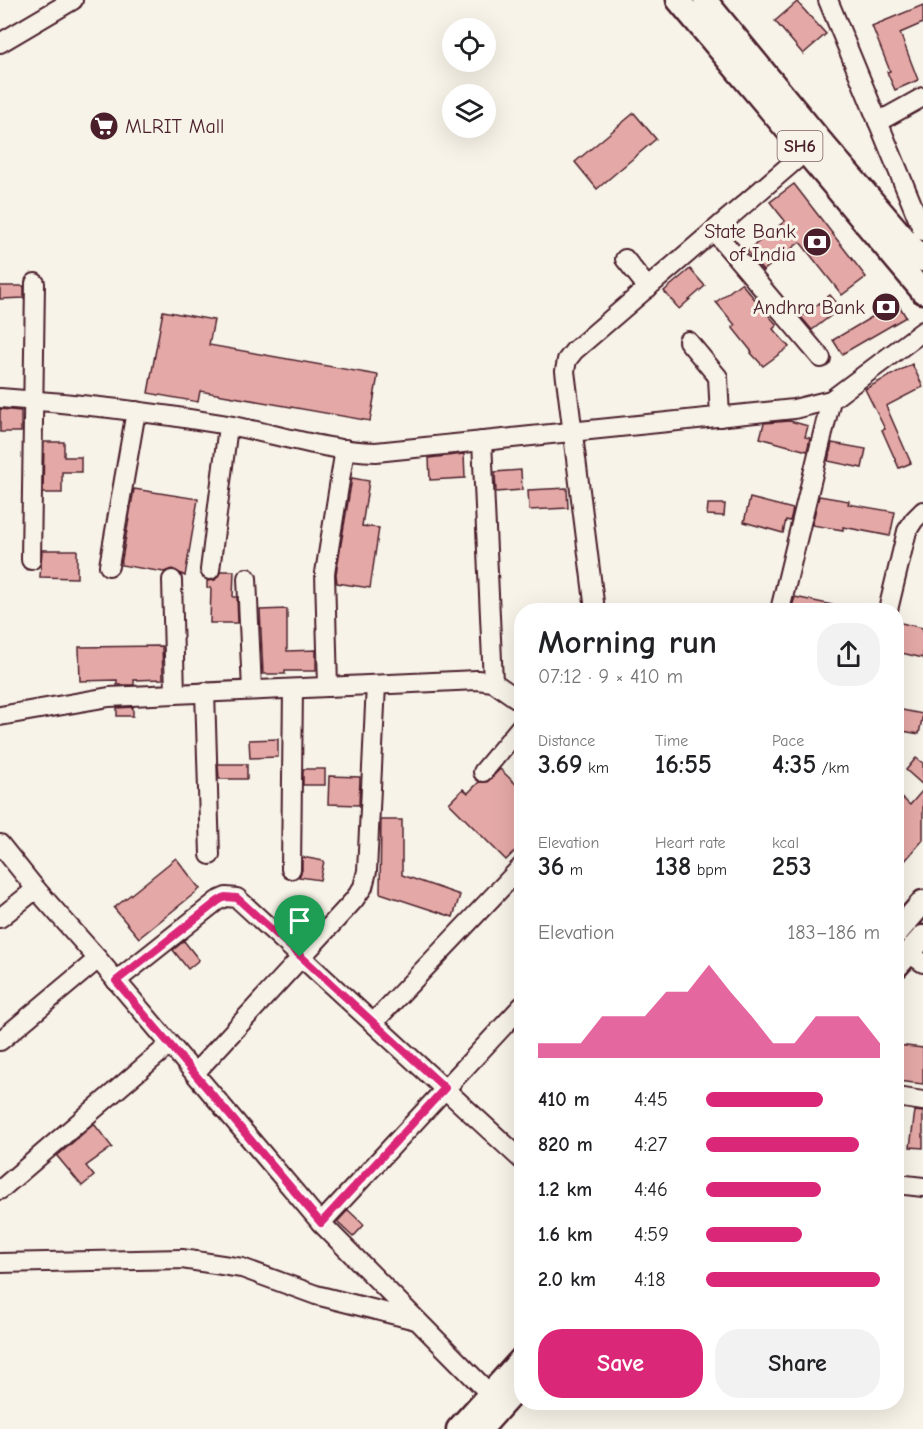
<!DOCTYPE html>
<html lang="en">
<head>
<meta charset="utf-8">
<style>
  :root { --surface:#fff; --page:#f2f2f2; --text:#202124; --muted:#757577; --accent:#db2777 }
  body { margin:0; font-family:"Comic Neue",sans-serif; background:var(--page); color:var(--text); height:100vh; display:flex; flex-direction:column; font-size:22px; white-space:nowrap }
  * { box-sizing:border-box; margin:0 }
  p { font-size:20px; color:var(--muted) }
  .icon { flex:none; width:33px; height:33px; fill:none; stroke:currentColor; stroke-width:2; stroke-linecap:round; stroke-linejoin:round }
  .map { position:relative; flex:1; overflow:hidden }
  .sheet { position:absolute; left:514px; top:603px; width:390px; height:807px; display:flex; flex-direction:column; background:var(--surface); border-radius:24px; box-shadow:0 6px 24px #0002 }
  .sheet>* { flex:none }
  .tools { position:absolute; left:442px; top:18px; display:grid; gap:12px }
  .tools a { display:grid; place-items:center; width:54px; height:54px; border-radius:50%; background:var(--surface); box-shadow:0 6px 24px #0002; font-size:30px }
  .pin { position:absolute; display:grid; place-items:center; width:51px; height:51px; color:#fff; margin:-62px -26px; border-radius:50% 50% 50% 0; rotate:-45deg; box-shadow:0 0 6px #0007 }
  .pin .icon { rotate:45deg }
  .round { display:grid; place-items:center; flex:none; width:63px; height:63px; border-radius:24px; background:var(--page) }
  .headline { display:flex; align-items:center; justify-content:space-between; height:102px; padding:0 24px }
  h1 { font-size:33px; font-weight:600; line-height:45px }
  .metrics { display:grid; grid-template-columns:repeat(3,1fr); gap:9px; height:102px; padding:6px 24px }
  .metrics div { display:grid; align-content:center }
  .metrics b { font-size:26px; font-weight:600 }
  .metrics small { font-size:16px; font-weight:400 }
  .metrics p { font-size:16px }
  .chart { height:168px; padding:12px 24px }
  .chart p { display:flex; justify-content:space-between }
  .chart svg { width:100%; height:108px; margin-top:6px; fill:var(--accent); opacity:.7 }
  .primary-button { display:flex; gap:12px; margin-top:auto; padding:12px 24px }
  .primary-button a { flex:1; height:69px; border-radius:24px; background:var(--accent); color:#fff; font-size:24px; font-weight:600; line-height:69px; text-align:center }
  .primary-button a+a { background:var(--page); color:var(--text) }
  ul { padding:0 24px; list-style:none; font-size:20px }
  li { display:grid; grid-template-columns:96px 72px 1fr; align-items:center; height:45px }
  li i { height:15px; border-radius:8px; background:var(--accent) }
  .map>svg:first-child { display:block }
  .building { fill:#e4a9a6; stroke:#4a1f2b; stroke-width:1.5 }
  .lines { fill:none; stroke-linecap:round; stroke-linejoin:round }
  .minor-casing { stroke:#4a1f2b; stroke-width:22 }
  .major-casing { stroke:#4a1f2b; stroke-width:27 }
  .minor { stroke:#f7f3e8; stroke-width:18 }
  .major { stroke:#f7f3e8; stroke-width:22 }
  .route-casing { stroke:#fff; stroke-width:12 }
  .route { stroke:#db2777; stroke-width:8 }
  .labels { text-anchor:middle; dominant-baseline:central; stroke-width:6; stroke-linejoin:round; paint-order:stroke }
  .shield { fill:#f7f3e8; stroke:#7e5f64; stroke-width:1.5 }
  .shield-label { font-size:18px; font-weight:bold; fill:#4a1f2b }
  .poi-label { font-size:20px; fill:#4a1f2b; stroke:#f7f3e8; text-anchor:end }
</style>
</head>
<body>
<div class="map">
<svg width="923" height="1429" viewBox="0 0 923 1429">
  <rect width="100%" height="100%" fill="#f7f3e8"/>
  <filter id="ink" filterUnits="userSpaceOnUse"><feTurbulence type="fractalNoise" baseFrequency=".0167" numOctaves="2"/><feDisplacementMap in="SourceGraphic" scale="12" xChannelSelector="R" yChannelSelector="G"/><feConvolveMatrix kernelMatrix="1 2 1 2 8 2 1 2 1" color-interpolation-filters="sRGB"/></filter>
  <g filter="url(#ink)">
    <g class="building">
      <path d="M797 2 826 34 803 54 775 21Z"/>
      <path d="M923 5V23L900 33 918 80 895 90 887 72 890 71 872 26Z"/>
      <path d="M634 113 656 139 597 189 575 162Z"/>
      <path d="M794 184 866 277 842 295 800 242 763 271 747 251 785 221 770 202Z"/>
      <path d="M690 269 705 286 679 309 664 291Z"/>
      <path d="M741 283 777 325 773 329 789 347 763 366 751 353 752 352 732 327 735 325 716 302Z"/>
      <path d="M0 286H24V298L0 299Z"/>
      <path d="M830 295 841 308 812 330 801 317Z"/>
      <path d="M897 302 906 317 842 354 833 340Z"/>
      <path d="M163 311 214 320 209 345 378 375 370 421 200 391 198 402 148 393Z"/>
      <path d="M912 364 923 387 886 406 911 463 899 468 882 430 885 429 865 389Z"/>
      <path d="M0 409 21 411V432H0Z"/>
      <path d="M790 421 808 426 805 437 810 438 807 451 760 438 764 423Z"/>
      <path d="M44 442H64V457H81V472H62V493H43Z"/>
      <path d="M832 443 866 449 862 468 828 461Z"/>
      <path d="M464 454 465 478 430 480 429 458Z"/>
      <path d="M521 470 522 490 496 492 495 472Z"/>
      <path d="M352 478 369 481 362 526 379 528 370 588 337 583 336 574Z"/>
      <path d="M567 488 568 508 529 510 528 490Z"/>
      <path d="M134 489 198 499 185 576 172 569 164 572 121 565Z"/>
      <path d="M819 496 849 501 848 504 895 512 890 536 843 527V530L812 525Z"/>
      <path d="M750 498 793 509 790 521 786 520 783 533 744 522Z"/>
      <path d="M708 504H725L724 516 707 515Z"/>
      <path d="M42 550H77V578L40 577Z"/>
      <path d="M221 571H234L233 597H237L238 623H210L211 588H207V581L215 580Z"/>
      <path d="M795 597 833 605V610H791Z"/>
      <path d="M287 609V651L316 650V671H285V674H263L260 610Z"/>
      <path d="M897 622 923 628V658L897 652Z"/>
      <path d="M162 646 163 679 134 680V685H117V680L80 681 79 647Z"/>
      <path d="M133 707V716H117V708Z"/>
      <path d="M897 709 923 714 919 734 897 730Z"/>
      <path d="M278 739V757L250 758 249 740Z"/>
      <path d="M916 758 923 763V785L906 770Z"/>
      <path d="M218 764H247V779H219Z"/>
      <rect x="303" y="769" width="22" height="16"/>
      <path d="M500 769 522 790V844L506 860 449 803 463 789 468 793 479 782H487Z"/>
      <path d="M329 776 360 777 359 805 328 804Z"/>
      <path d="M923 790V840L897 870V793L910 805Z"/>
      <path d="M381 820H402V875L460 895 453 917 380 893Z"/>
      <path d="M302 857 324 861 320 880 299 877 302 870Z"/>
      <path d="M176 858 200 889 139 938 114 908Z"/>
      <path d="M184 941 199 960 188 969 173 950Z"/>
      <path d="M897 1045 923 1048V1084L897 1081Z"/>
      <path d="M915 1111 923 1112V1148L910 1147Z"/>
      <path d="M94 1124 112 1147 86 1166 94 1176 82 1186 57 1156Z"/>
      <path d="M348 1210 364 1225 353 1237 337 1222Z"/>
    </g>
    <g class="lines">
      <g class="minor-casing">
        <g id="minor">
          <path d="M828 0 923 231"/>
          <path d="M0 43 73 0"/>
          <path d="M878 122 923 97"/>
          <path d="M714 231 821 358"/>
          <path d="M625 259 648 288"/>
          <path d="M688 341 718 377 720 417"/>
          <path d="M0 398C76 403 152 412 228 425 276 434 327 451 376 452L794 409 831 400 923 331"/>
          <path d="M482 441 493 682"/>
          <path d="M31 560 35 283"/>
          <path d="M109 566 136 411"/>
          <path d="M210 570 228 426"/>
          <path d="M247 578 252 690"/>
          <path d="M172 580 175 694"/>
          <path d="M595 610 565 371 567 360 574 351 805 152"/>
          <path d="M780 610 831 400"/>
          <path d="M888 610 907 531 914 520 923 511"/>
          <path d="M328 687 325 573 345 449"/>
          <path d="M205 692 210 855"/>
          <path d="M0 716 109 697 477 680 493 682 522 702"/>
          <path d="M483 772 522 725"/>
          <path d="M0 844 36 889 98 959 321 1223 491 1395"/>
          <path d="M291 869 293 689"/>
          <path d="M0 918 36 889"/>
          <path d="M909 953 923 963"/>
          <path d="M116 981 217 901 226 897 237 898 522 1160"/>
          <path d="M373 1023 522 866"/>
          <path d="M0 1041 98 959"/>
          <path d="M195 1073 354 900 363 887 367 871 376 685"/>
          <path d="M897 1097 923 1101"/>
          <path d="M897 1184 923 1187"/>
          <path d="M0 1190 169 1045"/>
          <path d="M321 1223 522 1006"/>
          <path d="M0 1263 182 1259 242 1268 316 1295 416 1320"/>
        </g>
      </g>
      <g class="major-casing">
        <g id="major">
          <path d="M678 0 923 292"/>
          <path d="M705 0 820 140 923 260"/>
          <path d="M897 932 923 902"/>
          <path d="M897 966 923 937"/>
          <path d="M458 1429 522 1358"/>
          <path d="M481 1429 522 1383"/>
        </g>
      </g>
      <use href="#minor" class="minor"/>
      <use href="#major" class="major"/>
    </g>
  </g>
  <g class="lines" filter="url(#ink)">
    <g class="route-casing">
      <path id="route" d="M225 897 237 898 445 1088 321 1223 116 981 218 901Z"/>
    </g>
    <use href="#route" class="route"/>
  </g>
  <defs>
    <g id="supermarket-disc" transform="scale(1.5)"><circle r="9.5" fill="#4a1f2b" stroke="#f7f3e8"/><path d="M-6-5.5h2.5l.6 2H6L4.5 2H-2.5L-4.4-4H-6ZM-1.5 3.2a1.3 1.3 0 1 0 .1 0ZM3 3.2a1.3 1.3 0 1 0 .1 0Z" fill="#fff"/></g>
    <g id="bank-disc" transform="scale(1.5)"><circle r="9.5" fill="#4a1f2b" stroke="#f7f3e8"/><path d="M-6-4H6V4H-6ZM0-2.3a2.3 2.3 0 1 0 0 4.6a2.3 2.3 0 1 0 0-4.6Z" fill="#fff"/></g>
  </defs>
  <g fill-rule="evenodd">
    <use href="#supermarket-disc" x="104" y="126"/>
    <use href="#bank-disc" x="817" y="242"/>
    <use href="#bank-disc" x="886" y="307"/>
  </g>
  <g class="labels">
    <rect class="shield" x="777.5" y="131" width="45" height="30" rx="4.5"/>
    <g class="shield-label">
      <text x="800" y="146">SH6</text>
    </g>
    <g class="poi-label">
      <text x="125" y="126" text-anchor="start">MLRIT Mall</text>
      <text x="796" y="231">State Bank<tspan x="796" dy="23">of India</tspan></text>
      <text x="865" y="307">Andhra Bank</text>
    </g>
  </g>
</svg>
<div class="tools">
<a><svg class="icon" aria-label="locate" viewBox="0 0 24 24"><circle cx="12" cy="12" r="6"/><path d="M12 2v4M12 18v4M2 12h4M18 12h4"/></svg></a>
<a><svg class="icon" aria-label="layers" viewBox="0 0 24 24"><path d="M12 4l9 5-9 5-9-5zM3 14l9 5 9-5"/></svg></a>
</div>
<div class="pin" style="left:300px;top:957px;background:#1e9e55"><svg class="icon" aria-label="arrive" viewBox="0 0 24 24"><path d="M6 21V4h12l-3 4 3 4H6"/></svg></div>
<section class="sheet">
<div class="headline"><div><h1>Morning run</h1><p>07:12 · 9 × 410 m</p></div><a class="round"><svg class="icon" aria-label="share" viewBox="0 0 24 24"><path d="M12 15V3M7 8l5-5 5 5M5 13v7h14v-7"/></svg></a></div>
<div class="metrics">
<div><p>Distance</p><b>3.69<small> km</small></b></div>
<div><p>Time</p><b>16:55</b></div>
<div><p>Pace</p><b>4:35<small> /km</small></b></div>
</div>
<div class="metrics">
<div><p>Elevation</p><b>36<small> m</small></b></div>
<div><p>Heart rate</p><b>138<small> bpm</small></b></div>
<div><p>kcal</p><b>253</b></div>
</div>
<div class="chart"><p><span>Elevation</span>183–186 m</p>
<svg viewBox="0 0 160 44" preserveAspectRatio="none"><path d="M0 44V38L10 38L20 38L30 27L40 27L50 27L60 17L70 17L80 6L90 17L100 27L110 38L120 38L130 27L140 27L150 27L160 38V44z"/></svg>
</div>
<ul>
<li><b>410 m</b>4:45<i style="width:67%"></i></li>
<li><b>820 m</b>4:27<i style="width:88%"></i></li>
<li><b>1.2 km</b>4:46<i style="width:66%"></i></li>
<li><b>1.6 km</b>4:59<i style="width:55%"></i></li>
<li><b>2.0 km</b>4:18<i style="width:100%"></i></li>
</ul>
<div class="primary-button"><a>Save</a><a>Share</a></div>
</section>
</div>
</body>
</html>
